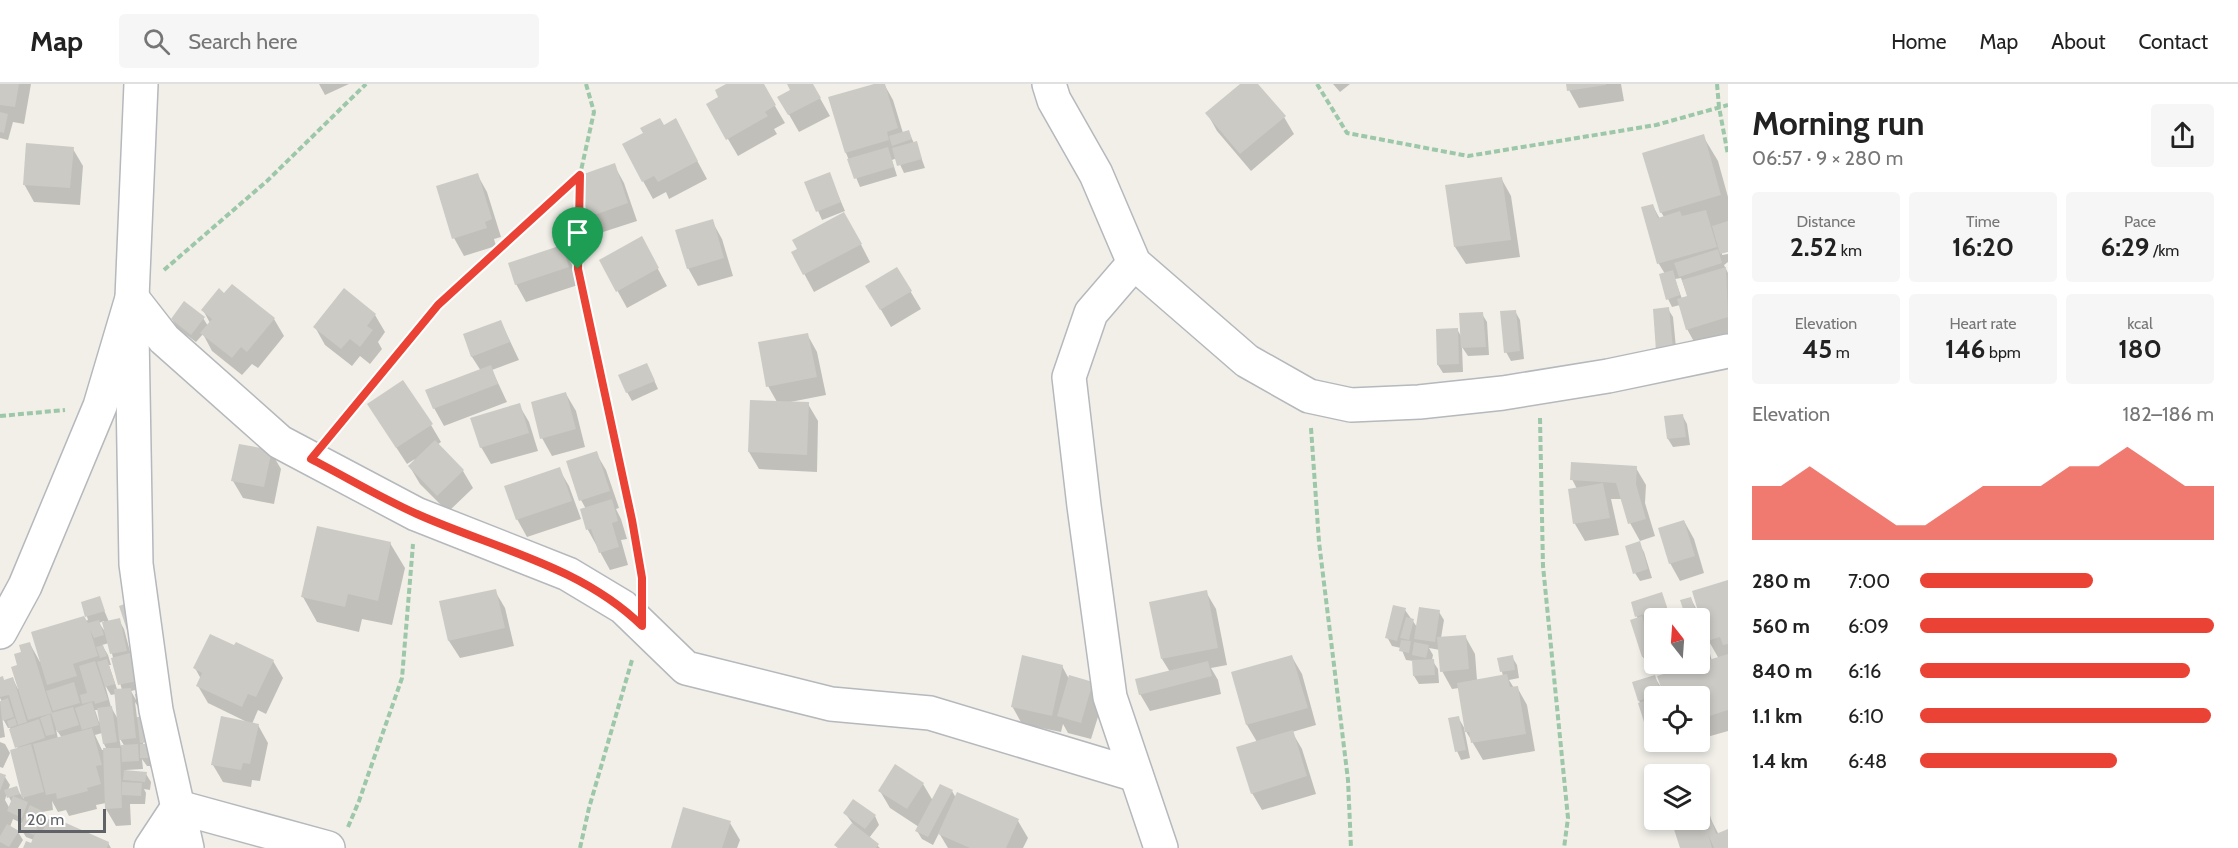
<!DOCTYPE html>
<html lang="en">
<head>
<meta charset="utf-8">
<style>
  :root { --surface:#fff; --page:#f6f6f6; --text:#222; --muted:#767676; --line:#e0e0e0; --accent:#ea4335 }
  body { margin:0; font-family:Cabin,sans-serif; background:var(--page); color:var(--text); height:100vh; display:flex; flex-direction:column; font-size:22px; white-space:nowrap }
  * { box-sizing:border-box; margin:0 }
  p { font-size:20px; color:var(--muted) }
  .icon { flex:none; width:33px; height:33px; fill:none; stroke:currentColor; stroke-width:2; stroke-linecap:round; stroke-linejoin:round }
  .map { position:relative; flex:1; overflow:hidden }
  .details { display:flex; flex-direction:column; background:var(--surface); width:510px }
  .details>* { flex:none }
  .needle { width:39px; rotate:343deg }
  .tools { position:absolute; left:1644px; top:524px; display:grid; gap:12px }
  .tools a { display:grid; place-items:center; width:66px; height:66px; border-radius:6px; background:var(--surface); box-shadow:0 3px 9px #0003; font-size:30px }
  .scale { position:absolute; left:18px; bottom:15px; width:88px; box-sizing:border-box; padding-left:6px; border:3px solid #5f6368; border-top:0; font-size:16px; line-height:21px; white-space:nowrap; color:#5f6368; -webkit-text-stroke:4px #fff; paint-order:stroke }
  .pin { position:absolute; display:grid; place-items:center; width:51px; height:51px; color:#fff; margin:-62px -26px; border-radius:50% 50% 50% 0; rotate:-45deg; box-shadow:0 0 6px #0007 }
  .pin .icon { rotate:45deg }
  .round { display:grid; place-items:center; flex:none; width:63px; height:63px; border-radius:6px; background:var(--page) }
  .headline { display:flex; align-items:center; justify-content:space-between; height:102px; padding:0 24px }
  h1 { font-size:33px; font-weight:700; line-height:45px }
  .figures { display:grid; grid-template-columns:repeat(3,1fr); gap:9px; height:102px; padding:6px 24px }
  .figures div { display:grid; align-content:center; border-radius:6px; background:var(--page); text-align:center }
  .figures b { font-size:26px; font-weight:700 }
  .figures small { font-size:16px; font-weight:400 }
  .figures p { font-size:16px }
  .chart { height:168px; padding:12px 24px }
  .chart p { display:flex; justify-content:space-between }
  .chart svg { width:100%; height:108px; margin-top:6px; fill:var(--accent); opacity:.7 }
  ul { padding:0 24px; list-style:none; font-size:20px }
  li { display:grid; grid-template-columns:96px 72px 1fr; align-items:center; height:45px }
  li i { height:15px; border-radius:8px; background:var(--accent) }
  header { display:flex; align-items:center; gap:36px; box-sizing:border-box; height:84px; padding:0 30px; background:var(--surface); border-bottom:2px solid var(--line) }
  header strong { font-size:28px }
  nav { display:flex; gap:33px; margin-inline-start:auto; font-size:21px }
  .search { width:420px; height:54px; background:var(--page); display:flex; align-items:center; gap:15px; box-sizing:border-box; padding:0 21px; border-radius:6px; color:var(--muted); font-size:22px }
  main { display:flex; flex:1; min-height:0 }
  .map>svg:first-child { display:block }
  .shadow { fill:#0003; fill-rule:evenodd }
  .building { fill:#cccac5 }
  .lines { fill:none; stroke-linecap:round; stroke-linejoin:round }
  .minor-casing { stroke:#b5b8bc; stroke-width:36 }
  .path { stroke:#9cc7a9; stroke-width:4; stroke-dasharray:6 3; stroke-linecap:butt }
  .minor { stroke:#fff; stroke-width:33 }
  .route-casing { stroke:#fff; stroke-width:12 }
  .route { stroke:#ea4335; stroke-width:8 }
</style>
</head>
<body>
<header>
<strong>Map</strong>
<div class="search"><svg class="icon" aria-label="search" viewBox="0 0 24 24"><circle cx="10" cy="10" r="6"/><path d="M15 15l6 6"/></svg>Search here</div>
<nav><a>Home</a><a>Map</a><a>About</a><a>Contact</a></nav>
</header>
<main>
<div class="map">
<svg width="1728" height="764" viewBox="0 0 1728 764">
  <rect width="100%" height="100%" fill="#f1efe8"/>
  <g class="shadow">
    <path d="M0 0H31L24 40 13 38 8 56 0 54Z"/>
    <path d="M319 0H349L325 11Z"/>
    <path d="M729 0H762L785 39 774 45 777 50 738 72 708 21 720 13Z"/>
    <path d="M788 0H812L830 32 799 48 779 13 792 6Z"/>
    <path d="M879 0H884L893 16 903 49 908 47 914 59H916L925 84 904 89 897 74 892 76 897 92 860 103 846 69 830 15Z"/>
    <path d="M1242 0H1257L1284 33 1294 50 1251 87 1217 47 1207 29Z"/>
    <path d="M1333 0H1350L1340 8Z"/>
    <path d="M1568 0H1621L1624 17 1579 24 1569 6Z"/>
    <path d="M664 43 685 54 707 95 669 115 666 108 653 115 643 97Z"/>
    <path d="M1703 52 1718 77 1728 113V167L1722 168V171L1728 170V178L1724 181 1728 189V254L1697 263 1687 245 1680 221 1672 223 1668 215 1665 190 1659 180 1642 124 1653 122 1660 135 1664 133 1661 128ZM1681 194 1688 213 1682 215 1675 195Z"/>
    <path d="M73 65 83 82 80 121 34 118 24 100Z"/>
    <path d="M614 81 624 99 637 137 600 149 590 132Z"/>
    <path d="M477 90 487 108 501 153 494 155 496 162 464 172 454 154Z"/>
    <path d="M829 90 845 127 822 136 806 99Z"/>
    <path d="M1501 94 1511 112 1520 173 1466 180 1455 163Z"/>
    <path d="M712 137 722 155 733 192 698 202 688 184Z"/>
    <path d="M854 147 870 178 814 208 793 169Z"/>
    <path d="M562 163 572 181 578 201 526 218 516 200Z"/>
    <path d="M651 172 667 202 627 224 601 177Z"/>
    <path d="M897 185 921 225 891 243 877 219Z"/>
    <path d="M225 211 274 235 284 252 258 284 252 280 242 291 212 267 203 250 196 258 177 244 172 235 203 234 208 242 210 239 203 226Z"/>
    <path d="M1668 225 1673 233 1677 274 1655 226Z"/>
    <path d="M1515 227 1520 236 1524 275 1511 277 1506 268Z"/>
    <path d="M1482 230 1487 238 1489 271 1468 272 1462 263 1463 288 1443 289 1438 281 1457 245 1462 254Z"/>
    <path d="M375 231 385 248 378 258 382 265 370 280 360 272 352 282 325 261 315 243Z"/>
    <path d="M501 238 519 276 492 286 507 318 444 342 434 324 481 287 472 273 464 251Z"/>
    <path d="M807 250 817 268 826 311 790 318 808 320 818 337 817 388 759 385 749 368 777 318 768 302Z"/>
    <path d="M651 289 658 305 632 317 627 308Z"/>
    <path d="M566 310 576 327 585 363 552 372 542 354Z"/>
    <path d="M519 321 529 338 538 367 491 380 481 363Z"/>
    <path d="M1682 331 1687 340 1690 361 1673 363 1668 355 1665 334Z"/>
    <path d="M379 337 431 341 441 358 437 361 463 387 473 404 448 428 420 400 410 383 415 375 407 380Z"/>
    <path d="M271 368 281 385 274 420 243 414 233 397Z"/>
    <path d="M596 369 606 386 619 424 616 425 621 435 627 455 621 456 628 481 610 486 588 446 586 425 581 416Z"/>
    <path d="M1636 384 1646 401 1645 419 1655 452 1640 457 1630 439 1623 415H1611L1619 451 1585 457 1575 440 1569 406 1577 405 1572 395Z"/>
    <path d="M559 385 569 402 581 435 527 453 517 435Z"/>
    <path d="M1684 437 1694 455 1704 489 1680 497 1670 479Z"/>
    <path d="M390 459 405 484 392 541 362 535 359 548 317 538 303 513Z"/>
    <path d="M1639 459 1644 468 1652 494 1640 497 1635 489Z"/>
    <path d="M1728 497V647L1707 653 1700 640V612H1654V648L1651 649 1646 640 1639 616 1654 592 1662 605 1702 580 1700 575V534H1687L1691 515 1698 528ZM1705 544 1707 554 1719 575 1712 577 1705 552 1701 545Z"/>
    <path d="M495 507 505 524 514 562 460 574 449 557 441 519Z"/>
    <path d="M1206 508 1216 525 1227 581 1211 584 1218 596 1221 610 1150 627 1140 610 1170 588 1162 575Z"/>
    <path d="M1661 510 1670 531 1677 529 1680 534H1654V562L1652 561 1655 579 1648 581 1643 573 1637 532Z"/>
    <path d="M99 514 109 538 119 536 124 545 140 605 131 607 136 616 135 610 147 608 142 629 135 618 137 634 149 633 143 660 156 659V694L150 682H147L142 675 143 685 126 686 125 688 146 690 151 698 150 706 144 705 146 709 145 720H130L131 741 116 742 106 725V719L96 721 97 725 69 732 66 726 58 728 52 717 53 726 42 728 48 738 108 759 111 764H24L27 759 32 761 34 756 26 753 21 745 23 740 13 735 10 743 18 748 23 756 18 764H0V691L5 693 10 701 8 706 16 704 24 715 12 667 18 665 10 644H8L2 633 5 653 0 654V618H2L0 614V595L4 597 13 595 18 605 19 582 23 569 30 560 40 578 85 537 88 536 83 519ZM104 537 106 549 99 539ZM109 559 122 606 118 608 109 581H111L108 571 102 561ZM105 601 111 611 116 610 119 637 111 623ZM95 626H99L101 637 99 638ZM56 645 62 654 58 655ZM102 649 104 660 107 666H102L95 651ZM119 653 125 663H121ZM7 709 12 719 10 725 5 716Z"/>
    <path d="M1405 526 1417 543 1439 528 1444 536 1441 554 1465 552 1475 570 1477 596 1503 592 1499 575 1512 573 1517 581 1519 594 1509 596 1514 604 1517 603 1527 621 1535 667 1483 676 1464 644 1470 674 1461 676 1457 667 1458 633 1466 647 1459 604 1452 605 1442 587 1440 566 1429 564 1433 571 1432 576 1438 585 1439 599 1419 600 1414 592V577L1406 576 1401 564 1392 562 1387 553Z"/>
    <path d="M1292 573 1302 590 1316 641 1292 648 1302 665 1316 710 1262 726 1252 709 1257 658 1247 641 1233 589Z"/>
    <path d="M273 577 283 594 266 630 258 626 252 640 258 641 268 659 260 697 252 696 251 703 223 698 213 681 247 638 208 619 198 602 201 595 195 584Z"/>
    <path d="M1062 582 1069 595 1092 600 1103 617 1091 655 1068 649 1063 640 1061 648 1022 640 1012 622Z"/>
    <path d="M0 658 5 660 10 669 3 684 0 683Z"/>
    <path d="M923 700 933 717 952 707 956 714 1018 737 1028 754 1023 764H948L939 749 933 761 922 755 917 747 919 743 890 724 880 707Z"/>
    <path d="M684 725 730 739 740 756 737 764H672Z"/>
    <path d="M845 729 875 732 879 741 869 754 880 764H838L836 761 853 740Z"/>
    <path d="M1708 730 1719 751 1728 747V764H1681L1674 740 1691 735H1700V732Z"/>
  </g>
  <g class="building">
    <path d="M0 0H19L15 23 0 21Z"/>
    <path d="M726 0H764L776 21 765 28 768 32 726 56 706 20 718 13 715 6Z"/>
    <path d="M787 0H813L821 14 788 31 777 13 790 6Z"/>
    <path d="M874 0H885L898 44 887 48 889 56 845 69 828 13Z"/>
    <path d="M1240 0H1258L1286 32 1240 70 1205 29Z"/>
    <path d="M1566 0H1606V1L1567 7Z"/>
    <path d="M0 28 8 30 4 49 0 48Z"/>
    <path d="M660 34 664 41 676 34 698 77 658 98 654 92 642 98 622 60 643 49 640 44Z"/>
    <path d="M909 46 912 55 892 62 889 52Z"/>
    <path d="M1704 50 1721 111 1660 129 1642 69Z"/>
    <path d="M917 57 922 75 897 82 892 64Z"/>
    <path d="M26 59 74 63 70 104 23 101Z"/>
    <path d="M888 63 894 83 854 95 847 75Z"/>
    <path d="M615 79 628 119 589 133 575 93Z"/>
    <path d="M830 88 841 118 816 128 804 98Z"/>
    <path d="M478 89 492 135 485 138 487 144 452 155 436 102Z"/>
    <path d="M1502 93 1511 156 1454 163 1445 101Z"/>
    <path d="M1653 120 1658 134 1680 127 1682 132 1706 126 1717 163 1657 180 1641 123Z"/>
    <path d="M844 128 862 160 803 191 791 168 797 165 792 156Z"/>
    <path d="M713 135 724 174 687 185 675 146Z"/>
    <path d="M1728 137V168L1720 170 1712 142Z"/>
    <path d="M642 152 659 184 616 208 599 176Z"/>
    <path d="M562 161 569 183 515 201 508 179Z"/>
    <path d="M1718 165 1722 179 1679 193 1674 179Z"/>
    <path d="M897 183 912 207 880 226 865 202Z"/>
    <path d="M1726 183 1728 233 1686 246 1677 215 1687 212 1682 196Z"/>
    <path d="M1673 186 1680 211 1666 216 1659 190Z"/>
    <path d="M232 200 275 234 247 268 241 263 232 274 200 249 212 235 201 226 219 204 224 209Z"/>
    <path d="M344 204 376 230 367 242 373 246 360 263 350 255 341 265 313 243Z"/>
    <path d="M184 217 205 233 191 251 171 235Z"/>
    <path d="M1669 223 1673 265 1656 267 1653 225Z"/>
    <path d="M1516 226 1520 267 1504 269 1500 227Z"/>
    <path d="M1483 228 1486 263 1461 264 1459 229Z"/>
    <path d="M501 236 510 258 471 273 463 250Z"/>
    <path d="M1458 244 1459 280 1437 281 1436 245Z"/>
    <path d="M808 249 817 293 766 303 758 258Z"/>
    <path d="M647 279 655 297 626 309 618 291Z"/>
    <path d="M491 281 498 300 433 325 425 306Z"/>
    <path d="M403 296 433 340 396 364 367 320Z"/>
    <path d="M566 308 576 345 540 355 531 318Z"/>
    <path d="M750 316 809 318 807 371 748 368Z"/>
    <path d="M520 319 529 349 480 364 470 334Z"/>
    <path d="M1683 330 1686 353 1667 355 1664 332Z"/>
    <path d="M435 356 464 386 437 412 408 382Z"/>
    <path d="M239 360 272 366 264 403 231 397Z"/>
    <path d="M597 367 610 407 579 417 566 377Z"/>
    <path d="M1571 378 1637 382 1636 400 1646 435 1628 440 1616 399 1570 396Z"/>
    <path d="M560 383 572 417 516 436 504 402Z"/>
    <path d="M1603 399 1610 434 1573 440 1568 405Z"/>
    <path d="M612 415 618 437 612 439 619 463 599 469 591 445 586 446 580 425Z"/>
    <path d="M1684 436 1695 472 1669 480 1658 444Z"/>
    <path d="M317 442 391 458 378 517 348 510 345 523 301 513Z"/>
    <path d="M1640 457 1648 485 1633 490 1625 462Z"/>
    <path d="M1728 496V560L1723 561 1720 553 1707 557 1692 507Z"/>
    <path d="M496 505 505 544 448 557 439 517Z"/>
    <path d="M1207 506 1218 564 1161 575 1149 518Z"/>
    <path d="M1662 508 1667 523 1635 533 1631 518Z"/>
    <path d="M100 512 105 527 85 533 81 518Z"/>
    <path d="M1691 513 1698 534H1686L1680 516Z"/>
    <path d="M130 518 137 543 127 546 119 522Z"/>
    <path d="M1393 521 1406 524 1397 557 1385 554Z"/>
    <path d="M1419 523 1440 526 1435 558 1414 555Z"/>
    <path d="M1678 527 1680 534H1655V533Z"/>
    <path d="M84 532 88 539 99 536 104 551 94 554 90 546 98 572 73 580 77 592 47 601 31 548Z"/>
    <path d="M1642 532 1654 570 1642 573 1630 536Z"/>
    <path d="M1406 533 1414 535 1409 556 1400 554Z"/>
    <path d="M120 534 127 567 110 570 102 538Z"/>
    <path d="M1654 534V564L1645 536Z"/>
    <path d="M1700 541 1709 569 1700 571Z"/>
    <path d="M210 550 234 561 236 558 274 576 256 613 248 610 242 623 196 602 202 589 193 584Z"/>
    <path d="M1466 551 1469 585 1440 588 1437 553Z"/>
    <path d="M1401 556 1411 557 1409 569 1399 567Z"/>
    <path d="M30 558 52 629 28 636 11 583 17 581 14 570 21 568 19 561Z"/>
    <path d="M1414 558 1429 561 1426 574 1412 571Z"/>
    <path d="M103 561 107 572 100 574 96 563Z"/>
    <path d="M130 569 137 597 118 601 111 574Z"/>
    <path d="M1728 570V626L1700 635V612H1689L1687 607 1664 612 1657 592Z"/>
    <path d="M1022 571 1063 581 1052 632 1011 623Z"/>
    <path d="M1292 571 1308 624 1246 641 1231 588Z"/>
    <path d="M1513 571 1515 586 1500 588 1497 574Z"/>
    <path d="M107 575 115 600 105 603 97 578Z"/>
    <path d="M1434 575 1435 591 1413 592 1412 576Z"/>
    <path d="M95 577 108 616 95 620 94 617 82 620 80 611 87 609 79 582Z"/>
    <path d="M1208 577 1212 592 1139 611 1135 595Z"/>
    <path d="M1507 590 1510 603 1518 602 1526 650 1471 659 1469 648H1465L1457 599Z"/>
    <path d="M1069 591 1093 598 1081 639 1057 632Z"/>
    <path d="M1655 591 1661 610 1638 617 1632 598Z"/>
    <path d="M3 592 4 596 13 593 27 638 18 641 9 611 0 613V593Z"/>
    <path d="M74 598 80 619 53 627 46 607Z"/>
    <path d="M131 604 136 654 119 656 114 605Z"/>
    <path d="M8 614 14 633 2 637 0 617Z"/>
    <path d="M1654 614V638L1645 641 1638 619Z"/>
    <path d="M92 618 99 641 82 646 75 624Z"/>
    <path d="M112 622 117 658 103 660 97 624Z"/>
    <path d="M73 623 79 641 57 648 51 629Z"/>
    <path d="M50 630 55 650 46 652 40 634Z"/>
    <path d="M150 632 153 658 140 659 137 633Z"/>
    <path d="M221 632 259 640 250 680 243 679 241 686 211 681Z"/>
    <path d="M1459 632 1466 666 1455 668 1448 634Z"/>
    <path d="M15 634 17 641 9 644 7 637Z"/>
    <path d="M39 635 45 654 15 664 9 645Z"/>
    <path d="M92 644 102 681 96 682 101 700 87 704 88 707 57 715 56 709 46 711 33 660Z"/>
    <path d="M1293 646 1307 692 1251 710 1236 663Z"/>
    <path d="M31 660 44 708 22 714 10 666Z"/>
    <path d="M138 660 139 677 122 678 121 661Z"/>
    <path d="M140 660H155L156 674H140Z"/>
    <path d="M103 664H120L122 724 105 725Z"/>
    <path d="M895 680 924 699 907 725 878 707Z"/>
    <path d="M124 686 147 688 145 698 123 696Z"/>
    <path d="M0 689 6 691 0 707Z"/>
    <path d="M122 698 142 699 141 712 122 711Z"/>
    <path d="M940 700 953 706 928 753 915 747Z"/>
    <path d="M17 702 20 710 13 712 28 718 22 734 7 727 13 712 7 714 4 706Z"/>
    <path d="M957 708 1019 735 1006 764H970L938 750Z"/>
    <path d="M853 715 876 731 865 745 843 729Z"/>
    <path d="M30 721 44 728 34 751 19 745Z"/>
    <path d="M683 723 731 737 722 764H671Z"/>
    <path d="M1709 728 1716 750 1728 745V764H1714L1708 750 1712 764H1680L1672 739 1686 735H1700V731Z"/>
    <path d="M50 732 109 758 107 764H23L26 757 31 759 37 745 42 748Z"/>
    <path d="M852 739 879 760 876 764H838L834 761Z"/>
    <path d="M7 740 19 747 9 763 0 758V752Z"/>
  </g>
  <g class="lines">
    <g class="minor-casing">
      <g id="minor">
        <path d="M1049 0 1054 16 1096 90 1134 179 1247 277 1309 312 1351 321 1419 318 1503 309 1608 292 1728 267"/>
        <path d="M1134 179 1091 229 1069 293 1084 422 1110 613 1161 764"/>
        <path d="M132 214 164 255 280 358 416 430 568 490 623 523 686 584 831 620 930 629 1136 691"/>
        <path d="M132 249 136 480 156 626 187 764"/>
        <path d="M0 548 25 502 100 322 132 214 141 0"/>
        <path d="M151 764 178 723 328 764"/>
      </g>
    </g>
    <g class="path">
      <path d="M1317 0 1347 49 1468 72 1656 41 1728 21"/>
      <path d="M1717 0 1719 23 1728 71"/>
      <path d="M580 91 578 185 632 436 642 497"/>
      <path d="M164 186 267 97 366 0"/>
      <path d="M0 332 65 326"/>
      <path d="M1540 334 1543 482 1568 734 1564 764"/>
      <path d="M1311 344 1319 458 1348 696 1351 764"/>
      <path d="M330 352 438 221 580 91 594 28 586 0"/>
      <path d="M348 743 359 717 402 594 413 460"/>
      <path d="M580 764 589 724 632 576"/>
    </g>
    <use href="#minor" class="minor"/>
  </g>
  <g class="lines">
    <g class="route-casing">
      <path id="route" d="M580 91 578 185 632 436 642 494V542C581 482 493 464 417 430 381 414 346 393 311 375L438 221Z"/>
    </g>
    <use href="#route" class="route"/>
  </g>
</svg>
<div class="tools">
<a><svg class="needle" viewBox="-14 -14 28 28"><path d="M0-13l5 13h-10z" fill="#e53935"/><path d="M0 13l5-13h-10z" fill="#767676"/></svg></a>
<a><svg class="icon" aria-label="locate" viewBox="0 0 24 24"><circle cx="12" cy="12" r="6"/><path d="M12 2v4M12 18v4M2 12h4M18 12h4"/></svg></a>
<a><svg class="icon" aria-label="layers" viewBox="0 0 24 24"><path d="M12 4l9 5-9 5-9-5zM3 14l9 5 9-5"/></svg></a>
</div>
<div class="scale">20 m</div>
<div class="pin" style="left:578px;top:185px;background:#1e9e55"><svg class="icon" aria-label="arrive" viewBox="0 0 24 24"><path d="M6 21V4h12l-3 4 3 4H6"/></svg></div>
</div>
<section class="details">
<div class="headline"><div><h1>Morning run</h1><p>06:57 · 9 × 280 m</p></div><a class="round"><svg class="icon" aria-label="share" viewBox="0 0 24 24"><path d="M12 15V3M7 8l5-5 5 5M5 13v7h14v-7"/></svg></a></div>
<div class="figures">
<div><p>Distance</p><b>2.52<small> km</small></b></div>
<div><p>Time</p><b>16:20</b></div>
<div><p>Pace</p><b>6:29<small> /km</small></b></div>
</div>
<div class="figures">
<div><p>Elevation</p><b>45<small> m</small></b></div>
<div><p>Heart rate</p><b>146<small> bpm</small></b></div>
<div><p>kcal</p><b>180</b></div>
</div>
<div class="chart"><p><span>Elevation</span>182–186 m</p>
<svg viewBox="0 0 160 44" preserveAspectRatio="none"><path d="M0 44V22L10 22L20 14L30 22L40 30L50 38L60 38L70 30L80 22L90 22L100 22L110 14L120 14L130 6L140 14L150 22L160 22V44z"/></svg>
</div>
<ul>
<li><b>280 m</b>7:00<i style="width:59%"></i></li>
<li><b>560 m</b>6:09<i style="width:100%"></i></li>
<li><b>840 m</b>6:16<i style="width:92%"></i></li>
<li><b>1.1 km</b>6:10<i style="width:99%"></i></li>
<li><b>1.4 km</b>6:48<i style="width:67%"></i></li>
</ul>
</section>
</main>
</body>
</html>
